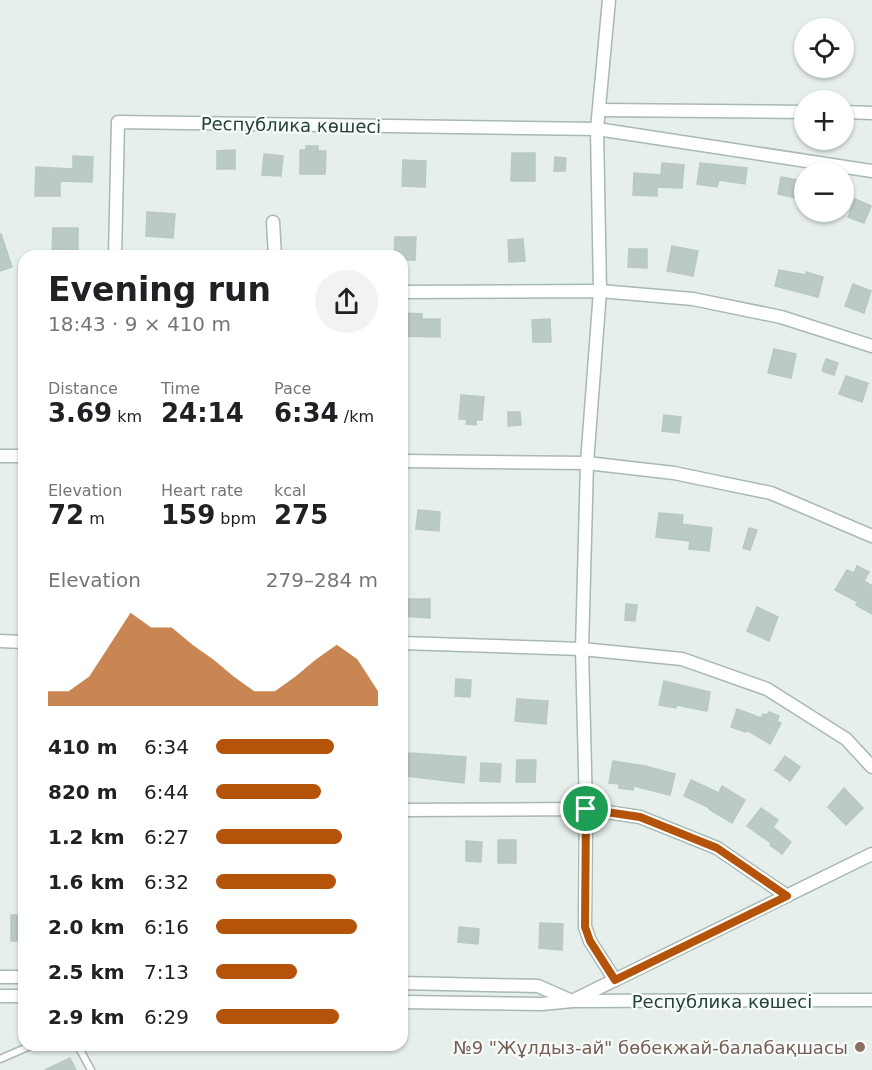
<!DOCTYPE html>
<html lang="en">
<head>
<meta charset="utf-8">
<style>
  :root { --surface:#fff; --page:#f2f2f2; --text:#202124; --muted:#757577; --accent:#b45309 }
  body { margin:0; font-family:"DejaVu Sans",sans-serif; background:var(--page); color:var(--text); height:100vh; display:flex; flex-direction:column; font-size:22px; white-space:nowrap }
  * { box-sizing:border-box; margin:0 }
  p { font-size:20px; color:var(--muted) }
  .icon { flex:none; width:33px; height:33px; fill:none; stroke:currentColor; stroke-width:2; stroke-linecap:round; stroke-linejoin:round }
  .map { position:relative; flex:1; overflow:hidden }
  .sheet { position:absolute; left:18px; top:250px; width:390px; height:801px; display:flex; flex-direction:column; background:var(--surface); border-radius:18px; box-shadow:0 2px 4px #0004 }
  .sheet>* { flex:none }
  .tools { position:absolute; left:794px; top:18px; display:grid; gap:12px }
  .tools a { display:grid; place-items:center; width:60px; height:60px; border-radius:50%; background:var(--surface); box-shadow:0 2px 4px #0004; font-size:30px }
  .pin { position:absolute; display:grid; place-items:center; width:51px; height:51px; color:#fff; margin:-26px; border:3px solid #fff; border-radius:50%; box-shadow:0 2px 6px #0007 }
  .round { display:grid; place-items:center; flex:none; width:63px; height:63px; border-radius:32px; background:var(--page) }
  .summary { display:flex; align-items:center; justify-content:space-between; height:102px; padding:0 30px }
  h1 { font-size:33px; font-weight:800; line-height:45px }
  .figures { display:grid; grid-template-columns:repeat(3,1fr); gap:9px; height:102px; padding:6px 30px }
  .figures div { display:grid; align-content:center }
  .figures b { font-size:26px; font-weight:800 }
  .figures small { font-size:16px; font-weight:400 }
  .figures p { font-size:16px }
  .chart { height:168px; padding:12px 30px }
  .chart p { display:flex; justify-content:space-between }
  .chart svg { width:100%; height:108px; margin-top:6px; fill:var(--accent); opacity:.7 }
  ul { padding:0 30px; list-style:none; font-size:20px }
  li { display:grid; grid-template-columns:96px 72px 1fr; align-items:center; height:45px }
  li i { height:15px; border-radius:8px; background:var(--accent) }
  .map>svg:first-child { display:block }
  .building { fill:#bbcac4; stroke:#b8c9c2; stroke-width:1.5 }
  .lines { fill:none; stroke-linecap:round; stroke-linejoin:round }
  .service-casing { stroke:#a8b8b2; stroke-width:9 }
  .minor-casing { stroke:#a8b8b2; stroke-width:15 }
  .service { stroke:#fff; stroke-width:6 }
  .minor { stroke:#fff; stroke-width:12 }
  .route-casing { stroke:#fff; stroke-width:12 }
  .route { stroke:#b45309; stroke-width:8 }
  .education-dot { fill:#8d6e63; stroke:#f7fbf9; stroke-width:2 }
  .labels { text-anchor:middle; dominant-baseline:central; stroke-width:4.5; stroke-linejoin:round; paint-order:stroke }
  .street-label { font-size:18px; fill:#24423a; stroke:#f7fbf9 }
  .education-label { font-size:18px; fill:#785e54; stroke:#f7fbf9; text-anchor:end }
</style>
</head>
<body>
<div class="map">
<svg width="872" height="1070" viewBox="0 0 872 1070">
  <rect width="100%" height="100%" fill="#e6efeb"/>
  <g class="building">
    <path d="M306 146H318V151H326L325 174H300V150H306Z"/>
    <path d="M235 150V169H217V151Z"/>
    <path d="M512 153H535V181H511Z"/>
    <path d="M264 154 283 156 281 176 262 175Z"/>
    <path d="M73 156 93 157 92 182 60 181V196H35L36 167 73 169Z"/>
    <path d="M555 157 566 158 565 171H554Z"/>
    <path d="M403 160 426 161 425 187 402 186Z"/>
    <path d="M662 163 684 165 682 188 657 187V196L633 195 634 173 661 175Z"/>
    <path d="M700 163 747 168 745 184 719 180 717 187 697 184Z"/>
    <path d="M781 177 799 180 796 198 778 194Z"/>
    <path d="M855 199 871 206 864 223 848 217Z"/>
    <path d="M147 212 175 214 173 238 146 236Z"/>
    <path d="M53 228H78V256H52Z"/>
    <path d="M1 234 12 267 0 271V235Z"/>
    <path d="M395 237H416L415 260H402V256H394Z"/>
    <path d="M523 239 525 261 509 262 508 240Z"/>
    <path d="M672 246 698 251 693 276 667 271Z"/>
    <path d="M629 249H647V268L628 267Z"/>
    <path d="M779 270 806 275V272L823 277 818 297 775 286Z"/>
    <path d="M853 284 871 291 864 313 845 306Z"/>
    <path d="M402 313 422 314V319H440V337L402 336Z"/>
    <path d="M550 319 551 342H533L532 320Z"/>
    <path d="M774 349 796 354 791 378 768 373Z"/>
    <path d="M826 359 838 363 834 375 822 371Z"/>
    <path d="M846 376 868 383 862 402 839 394Z"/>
    <path d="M461 395 484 397 482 420H476V425L466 424 467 419H459Z"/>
    <path d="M508 412H520L521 425 508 426Z"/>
    <path d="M664 415 681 417 679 433 662 431Z"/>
    <path d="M418 510 440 512 439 531 416 529Z"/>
    <path d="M659 513 683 515 682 524 712 528 709 551 689 549 690 541 656 537Z"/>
    <path d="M749 528 757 530 750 550 743 548Z"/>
    <path d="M857 566 869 572 864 581 872 586V614L856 605 858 602 835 590 847 570 854 573Z"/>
    <path d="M402 599H430V618L402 616Z"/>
    <path d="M626 604 637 605 635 621 625 620Z"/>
    <path d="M757 607 778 617 769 641 747 631Z"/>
    <path d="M456 679 471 680 470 697 455 696Z"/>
    <path d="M664 681 710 692 707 711 677 705 676 708 659 705Z"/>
    <path d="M517 699 548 701 546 724 515 721Z"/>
    <path d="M737 709 761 718 763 714 767 715 769 712 779 716 777 721 781 723 770 744 747 730 746 732 731 727Z"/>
    <path d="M409 753 466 757 464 783 407 776Z"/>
    <path d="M785 756 800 767 790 781 775 770Z"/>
    <path d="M517 760H536L535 782H516Z"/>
    <path d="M613 761 645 766 675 774 670 795 634 786 633 790 619 788V784L609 783Z"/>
    <path d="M481 763 501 764 500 782 480 781Z"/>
    <path d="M691 780 719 793 722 786 745 800 732 823 709 809 710 808 684 796Z"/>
    <path d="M844 788 863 808 846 825 828 807Z"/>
    <path d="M761 808 778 820 773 827 791 842 782 854 770 845 771 843 747 826Z"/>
    <rect x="498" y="840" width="18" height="23"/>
    <path d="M466 841 482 842 481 862 466 861Z"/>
    <rect x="11" y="915" width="13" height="26"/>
    <path d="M540 923 563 924 562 950 539 948Z"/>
    <path d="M459 927 479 929 478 944 458 942Z"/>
    <path d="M70 1058 76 1070H45Z"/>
  </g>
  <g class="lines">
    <g class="service-casing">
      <g id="service">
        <path d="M78 1046 91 1070"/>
        <path d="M0 1059 30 1046"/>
      </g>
    </g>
    <g class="minor-casing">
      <g id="minor">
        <path d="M609 0 597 129 600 291 587 463 582 649 586 809 585 927 590 941 615 980"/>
        <path d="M600 110 804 112"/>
        <path d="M843 112 872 113"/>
        <path d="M273 222 275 256"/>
        <path d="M115 256 118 122 597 129 872 171"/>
        <path d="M402 292 600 291 693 299 781 317 872 346"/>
        <path d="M0 456H24"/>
        <path d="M402 461 587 463 674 473 771 493 872 536"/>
        <path d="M0 641 24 642"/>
        <path d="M402 643 582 649 682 659 767 689 846 739 872 767"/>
        <path d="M402 810 586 809 640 817 717 848 787 896"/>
        <path d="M0 977H24"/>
        <path d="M402 983 538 986 572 1001 872 1000"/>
        <path d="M0 996H24"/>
        <path d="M402 1002 542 1004 572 1001 872 854"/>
      </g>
    </g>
    <use href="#service" class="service"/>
    <use href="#minor" class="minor"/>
  </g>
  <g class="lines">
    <g class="route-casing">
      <path id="route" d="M586 809 640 817 717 848 787 896 615 980 590 941 585 927Z"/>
    </g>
    <use href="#route" class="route"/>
  </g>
  <circle class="education-dot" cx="860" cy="1047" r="6"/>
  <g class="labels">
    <g class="street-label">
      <text transform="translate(291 125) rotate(1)">Республика көшесі</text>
      <text x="722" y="1001">Республика көшесі</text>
    </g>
    <g class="education-label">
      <text x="848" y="1047">№9 "Жұлдыз-ай" бөбекжай-балабақшасы</text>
    </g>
  </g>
</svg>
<div class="tools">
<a><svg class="icon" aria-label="locate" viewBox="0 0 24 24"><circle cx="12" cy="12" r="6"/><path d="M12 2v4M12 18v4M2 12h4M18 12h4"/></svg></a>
<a>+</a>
<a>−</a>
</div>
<div class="pin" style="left:586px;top:809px;background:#1e9e55"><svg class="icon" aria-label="arrive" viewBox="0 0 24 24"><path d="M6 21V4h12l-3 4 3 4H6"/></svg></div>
<section class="sheet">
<div class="summary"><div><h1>Evening run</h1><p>18:43 · 9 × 410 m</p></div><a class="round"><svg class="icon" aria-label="share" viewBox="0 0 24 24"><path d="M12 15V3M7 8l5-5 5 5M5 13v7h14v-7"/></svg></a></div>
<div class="figures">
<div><p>Distance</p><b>3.69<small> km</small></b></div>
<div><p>Time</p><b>24:14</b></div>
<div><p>Pace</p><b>6:34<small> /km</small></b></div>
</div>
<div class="figures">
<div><p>Elevation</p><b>72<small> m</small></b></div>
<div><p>Heart rate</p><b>159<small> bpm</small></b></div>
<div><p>kcal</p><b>275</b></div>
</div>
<div class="chart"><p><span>Elevation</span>279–284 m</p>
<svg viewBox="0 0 160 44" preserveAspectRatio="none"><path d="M0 44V38L10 38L20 32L30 19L40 6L50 12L60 12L70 19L80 25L90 32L100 38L110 38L120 32L130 25L140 19L150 25L160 38V44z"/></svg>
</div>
<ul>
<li><b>410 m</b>6:34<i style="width:73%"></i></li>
<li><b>820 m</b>6:44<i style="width:65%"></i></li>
<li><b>1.2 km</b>6:27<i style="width:78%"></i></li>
<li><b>1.6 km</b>6:32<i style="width:74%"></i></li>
<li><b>2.0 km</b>6:16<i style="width:87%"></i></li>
<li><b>2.5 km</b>7:13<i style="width:50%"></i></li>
<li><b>2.9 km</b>6:29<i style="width:76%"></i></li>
</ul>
</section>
</div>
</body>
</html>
